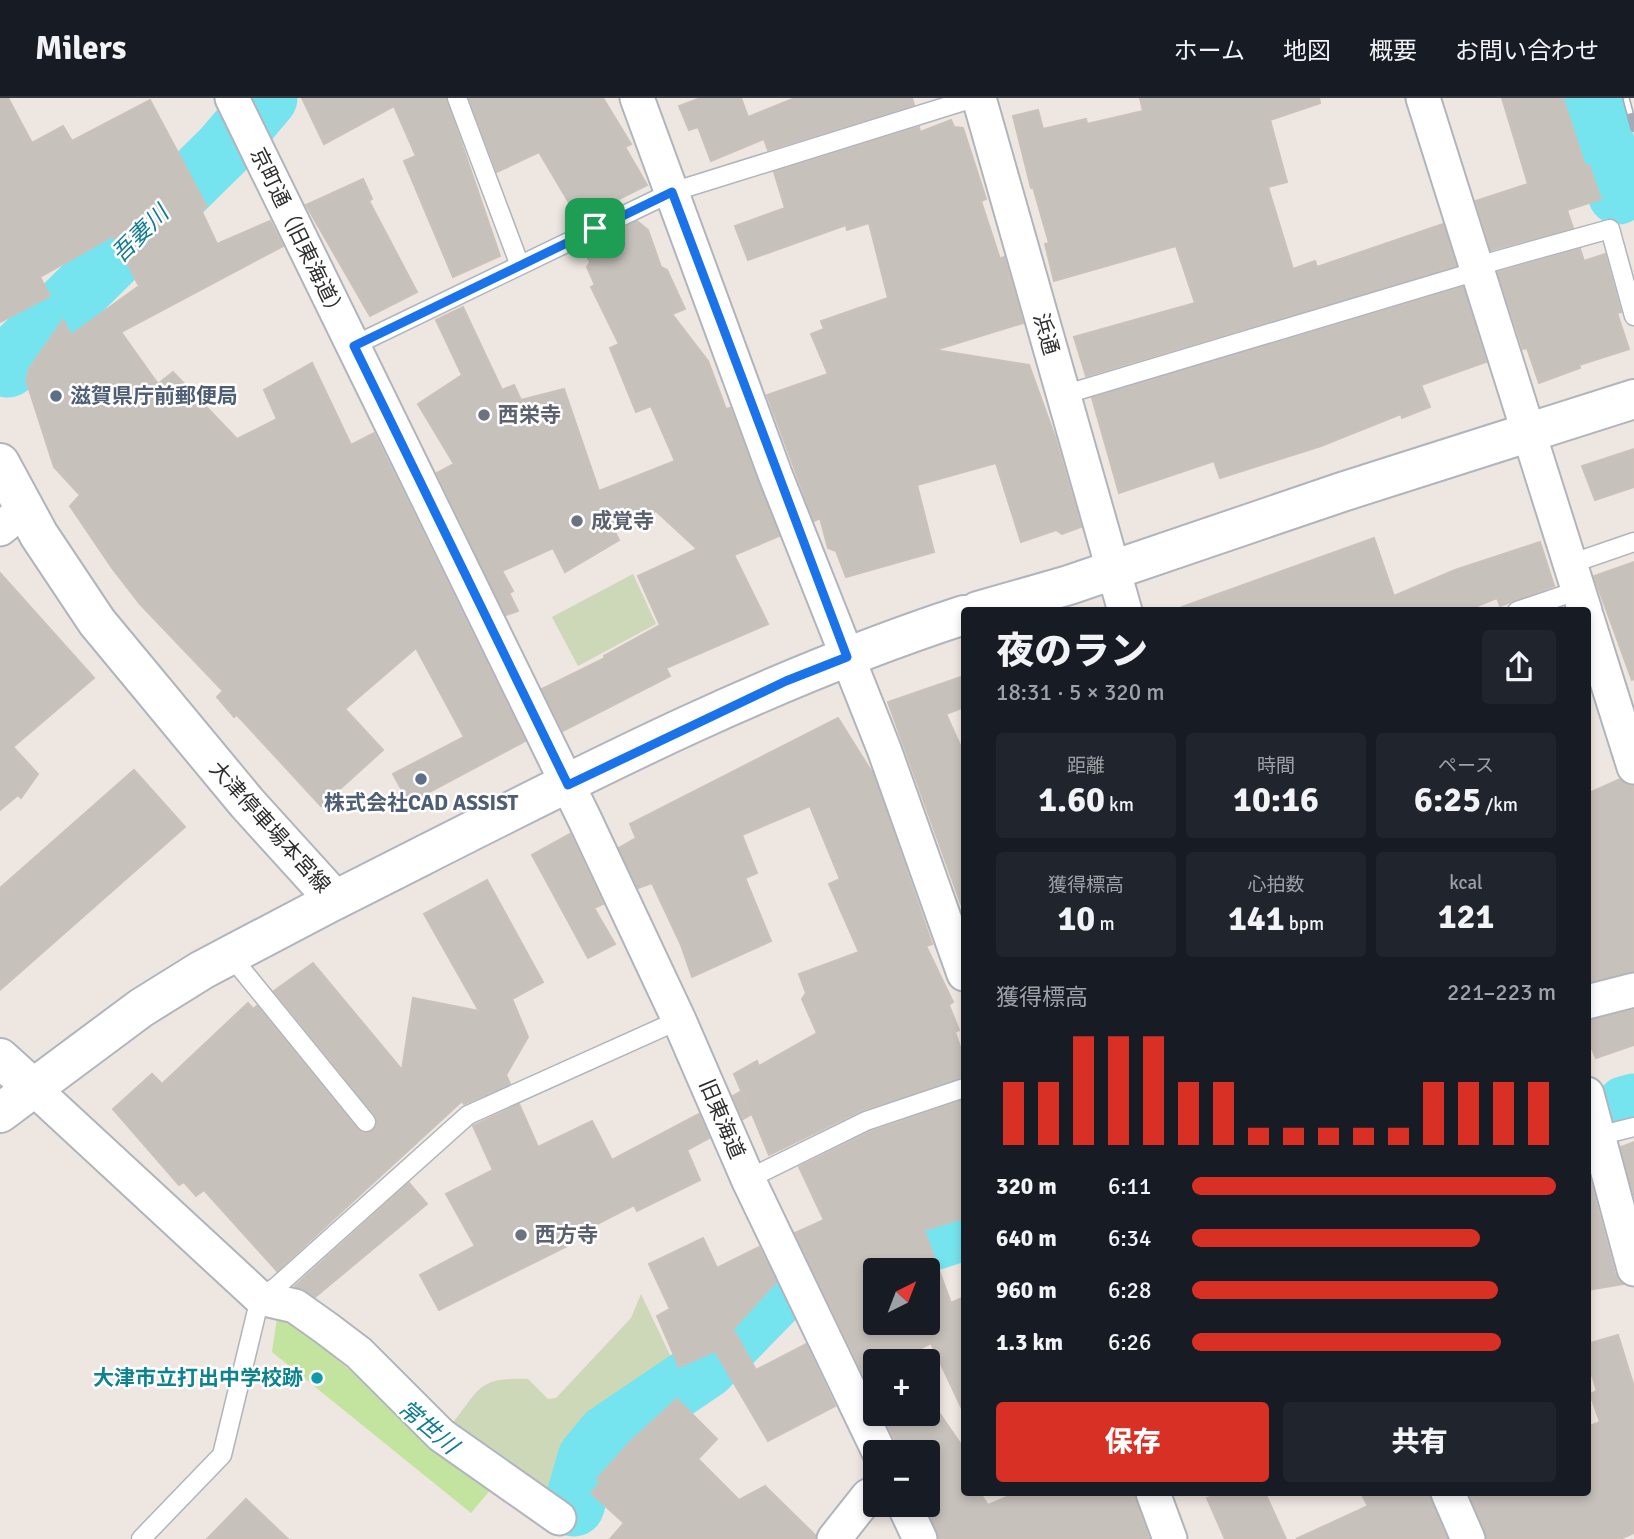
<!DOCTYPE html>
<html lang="ja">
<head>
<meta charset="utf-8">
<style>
  :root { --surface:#171b24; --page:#20242c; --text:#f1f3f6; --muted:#9ea1a6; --line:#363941; --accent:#d93025 }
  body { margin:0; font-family:Signika,"Noto Sans JP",sans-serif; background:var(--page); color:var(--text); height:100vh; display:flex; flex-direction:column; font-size:26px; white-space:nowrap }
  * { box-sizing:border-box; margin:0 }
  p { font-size:23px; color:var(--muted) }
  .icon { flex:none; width:38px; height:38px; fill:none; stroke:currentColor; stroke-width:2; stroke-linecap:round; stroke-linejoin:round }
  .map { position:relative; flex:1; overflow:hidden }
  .sheet { position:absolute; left:961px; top:509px; width:630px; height:889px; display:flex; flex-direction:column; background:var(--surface); border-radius:7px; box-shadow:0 4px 10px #0003 }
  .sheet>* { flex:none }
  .needle { width:46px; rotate:42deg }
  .controls { position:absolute; left:863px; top:1160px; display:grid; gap:14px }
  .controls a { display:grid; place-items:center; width:77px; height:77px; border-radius:7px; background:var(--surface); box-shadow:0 4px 10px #0003; font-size:35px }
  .pin { position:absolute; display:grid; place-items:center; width:60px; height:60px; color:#fff; margin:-30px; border-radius:14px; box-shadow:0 4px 10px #0006 }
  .round { display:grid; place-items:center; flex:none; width:74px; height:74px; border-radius:7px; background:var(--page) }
  .headline { display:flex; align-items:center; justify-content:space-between; height:119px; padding:0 35px }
  h1 { font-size:38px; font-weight:800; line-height:52px }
  .figures { display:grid; grid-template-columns:repeat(3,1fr); gap:10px; height:119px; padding:7px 35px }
  .figures div { display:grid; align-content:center; border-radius:7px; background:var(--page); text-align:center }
  .figures b { font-size:35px; font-weight:800 }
  .figures small { font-size:19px; font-weight:400 }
  .figures p { font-size:19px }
  .chart { height:196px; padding:14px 35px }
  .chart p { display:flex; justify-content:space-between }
  .chart svg { width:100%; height:126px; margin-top:7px; stroke:var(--accent); stroke-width:6 }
  .button { display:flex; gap:14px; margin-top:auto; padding:14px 35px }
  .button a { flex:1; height:80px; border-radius:7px; background:var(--accent); color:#fff; font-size:28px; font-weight:800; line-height:80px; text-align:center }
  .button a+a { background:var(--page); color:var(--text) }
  ul { padding:0 35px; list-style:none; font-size:23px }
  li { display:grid; grid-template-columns:112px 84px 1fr; align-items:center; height:52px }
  li i { height:18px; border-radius:9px; background:var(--accent) }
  header { display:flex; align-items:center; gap:42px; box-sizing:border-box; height:98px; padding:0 35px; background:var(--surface); border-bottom:2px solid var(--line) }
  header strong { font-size:33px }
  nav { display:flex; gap:38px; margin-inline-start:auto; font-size:24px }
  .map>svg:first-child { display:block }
  .green { fill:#c2e49e }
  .cemetery { fill:#cdd8b8 }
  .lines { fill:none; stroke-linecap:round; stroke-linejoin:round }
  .river { stroke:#75e4ee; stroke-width:61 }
  .building { fill:#c7c1bb; stroke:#cac1ba; stroke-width:2; fill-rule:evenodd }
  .service-casing { stroke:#b0b5bd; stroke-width:21 }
  .minor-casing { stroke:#b0b5bd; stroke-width:37 }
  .tertiary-casing { stroke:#b0b5bd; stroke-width:42 }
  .secondary-casing { stroke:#b0b5bd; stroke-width:42 }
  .service { stroke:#fff; stroke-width:18 }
  .minor { stroke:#fff; stroke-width:33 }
  .tertiary { stroke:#fff; stroke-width:38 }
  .secondary { stroke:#fff; stroke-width:38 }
  .rail-casing { stroke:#a3a9b7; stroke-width:8 }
  .rail { stroke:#fff; stroke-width:5; stroke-dasharray:16; stroke-linecap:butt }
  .route-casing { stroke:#fff; stroke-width:14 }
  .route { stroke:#1a73e8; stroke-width:9 }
  .service-dot { fill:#5c6f8a; stroke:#fff; stroke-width:2.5 }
  .worship-dot { fill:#6b7280; stroke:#fff; stroke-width:2.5 }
  .culture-dot { fill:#0f9aa8; stroke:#fff; stroke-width:2.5 }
  .labels { text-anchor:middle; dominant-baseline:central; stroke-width:5; stroke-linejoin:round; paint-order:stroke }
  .street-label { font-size:21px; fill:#2d2d2d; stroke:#fff }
  .service-label { font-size:21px; font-weight:bold; fill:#4e5e75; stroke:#fff; text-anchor:start }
  .worship-label { font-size:21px; font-weight:bold; fill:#5b616d; stroke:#fff; text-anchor:start }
  .culture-label { font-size:21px; font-weight:bold; fill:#0d838f; stroke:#fff; text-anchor:end }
  .water-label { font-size:23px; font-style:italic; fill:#0f7c92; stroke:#fff }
</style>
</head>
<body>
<header>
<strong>Milers</strong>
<nav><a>ホーム</a><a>地図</a><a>概要</a><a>お問い合わせ</a></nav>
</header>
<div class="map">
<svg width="1634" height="1441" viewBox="0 0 1634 1441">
  <rect width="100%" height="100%" fill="#eee6e0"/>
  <path class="green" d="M277 1220 295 1226 491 1391 471 1415 272 1254Z"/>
  <g class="cemetery">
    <path d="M633 476 656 526 578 568 552 519Z"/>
    <path d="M641 1196 681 1280 607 1331 584 1360 561 1412 451 1327C481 1290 477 1279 528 1281L548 1301 556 1300 631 1220Z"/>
  </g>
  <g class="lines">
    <g class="river">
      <path d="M1592 0 1618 96"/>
      <path d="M8 269 15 257 224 51 267 0"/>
      <path d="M1626 1008 1634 1006"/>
      <path d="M846 1153 880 1140 933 1142 964 1132"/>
      <path d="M574 1408 588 1360 607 1337 706 1270 784 1190"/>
    </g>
  </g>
  <g class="building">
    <path d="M0 0H8L32 45 63 28 72 43 150 2 207 109 201 112 217 146 270 123 283 148 121 234 158 286 173 274 237 341 277 321 264 292 312 265 351 347 374 335 525 643 409 705 393 676 464 639 416 550 345 611 383 652 321 708 237 617 234 619 217 599 223 593 140 506 112 470 70 408 80 397 54 369 26 282 29 271 63 222 71 237 139 188 113 138 40 179 50 198 0 224Z"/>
    <path d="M302 0H446L500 158 453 179 404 63 416 58 394 8 324 46Z"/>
    <path d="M469 0H603L631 46 625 49 647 87 613 104 617 108 581 125 539 54 497 74Z"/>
    <path d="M701 0H741L748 19 795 0H912L914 7 768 52 764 41 711 63 698 29 689 32 679 8Z"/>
    <path d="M1140 0H1319L1320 5 1270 22 1287 84 1268 89 1293 171 1315 163 1317 169 1443 126 1456 168 1086 278 1074 239 1195 205 1176 148 1054 183 1045 146 1049 145 1033 89 1031 90 1013 18 1038 12 1043 31 1086 21 1087 26 1143 13Z"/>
    <path d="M1502 0H1563L1585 68 1589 67 1601 101 1567 112 1573 130 1491 152 1476 103 1528 86Z"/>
    <path d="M951 22 954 29 963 30 986 101 981 103 1000 161 1004 159 1023 225 935 252 1029 267 1055 339 1081 429 1062 436 1056 432 1021 444 996 365 917 387 934 454 846 479 836 453 828 450 820 420 814 423 767 297 828 276 811 236 824 231 821 223 888 200 869 125 847 132 846 127 748 162 735 128 785 110 774 74 919 29 920 34Z"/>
    <path d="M363 81 372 101 369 103 417 194 370 218 306 107Z"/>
    <path d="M637 123 648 132 661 169 667 172 685 211 672 216 708 263 726 311 730 310 779 438 734 457 768 526 666 570 670 578 563 633 542 591 605 560 604 558 660 527 638 478 697 451 656 413 613 430 619 442 565 474 553 450 502 473 513 493 509 495 518 513 506 517 437 375 454 366 418 306 462 277 436 222 463 209 502 292 514 287 521 302 564 291 599 393 675 363 651 308 636 314 610 250 619 246 591 189 595 187 587 169 590 164 584 153Z"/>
    <path d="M1580 151 1584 163 1605 156 1621 214 1617 215 1629 251 1579 267 1580 270 1539 285 1527 250 1523 251 1498 174Z"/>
    <path d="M1463 189 1486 264 1421 287 1430 309 1402 320 1401 316 1321 348 1220 380 1214 363 1119 395 1092 300Z"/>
    <path d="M1634 351V389L1595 402 1582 368Z"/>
    <path d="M1374 440 1394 498 1455 472 1540 444 1554 488 1500 508 1497 500 1465 513H1182V509Z"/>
    <path d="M1634 464V581L1632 582 1594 478Z"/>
    <path d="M0 475 94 580 13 649 38 676 21 700 18 697 0 712Z"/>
    <path d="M964 578V609L946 616 964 656V806H961L888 604Z"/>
    <path d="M838 620 873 676 932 846 926 848 953 904 949 907 959 932 955 934 964 960V979L862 1012 769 1057 752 1016 743 1021 733 998 740 994 751 1016 734 976 757 963 759 968 817 935 802 901 806 895 799 876 859 854 829 786 840 781 810 708 742 737 757 775 745 780 771 843 692 879 681 847 652 785 638 790 619 750 636 740 630 726Z"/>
    <path d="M134 672 185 729 0 892V790Z"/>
    <path d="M1620 681 1634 688V873L1587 884V696Z"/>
    <path d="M570 736 603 806 594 810 615 846 588 860 532 757Z"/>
    <path d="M487 782 543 884 512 901 528 939 506 977 510 986 464 1006 462 1003 277 1173 204 1092 196 1098 184 1084 179 1087 113 1011 152 976 162 986 248 905 253 911 257 908 357 1031 363 1035 373 1033 377 1027 375 1017 274 893 313 865 402 972 413 900 479 913 424 816Z"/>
    <path d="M1634 912V947L1596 960 1587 939V923Z"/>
    <path d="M964 1002V1120L924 1132 951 1205 964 1199V1315L931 1245 895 1264H875V1287L870 1290 795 1135 824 1122 799 1069 870 1034ZM875 1172H928V1225H875Z"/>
    <path d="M519 1006 538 1049 592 1023 612 1062 699 1016 709 1040 687 1052 700 1082 637 1113 634 1107 564 1143 567 1148 439 1212 420 1177 475 1148 446 1096 493 1072 473 1028Z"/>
    <path d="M1634 1044V1097L1621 1049Z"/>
    <path d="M1587 1071 1615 1176 1623 1186 1587 1192Z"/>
    <path d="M409 1085 427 1106 315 1199 295 1188Z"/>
    <path d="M703 1140 717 1170 759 1149 776 1184 733 1231 756 1272 806 1246 835 1308 768 1343 715 1253 679 1269 657 1218 670 1211 649 1166Z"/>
    <path d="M1618 1237 1634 1289V1435L1620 1441H1487L1469 1395H1587V1329L1600 1324 1590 1296 1597 1293 1587 1261V1246Z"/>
    <path d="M677 1301 717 1341 698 1361 739 1402 765 1388 815 1437V1441H610L624 1425 591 1395 601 1384 597 1381 631 1343Z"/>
    <path d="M882 1316H940L964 1351V1395H980L988 1407 1016 1395H1134L1149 1441H939L928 1412V1354H901Z"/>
    <path d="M1222 1395H1265L1286 1441H1225L1207 1400Z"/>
    <path d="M1361 1395H1429L1447 1441H1296L1368 1408Z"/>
    <path d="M246 1401 288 1441H207Z"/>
  </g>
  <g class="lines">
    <g class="service-casing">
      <g id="service">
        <path d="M457 0 519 165"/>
        <path d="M353 248 672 94 974 0"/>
        <path d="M1063 297 1464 177 1488 165 1610 131 1634 218"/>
        <path d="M1570 466 1634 444"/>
        <path d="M1517 513 1579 492"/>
        <path d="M230 857 366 1024"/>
        <path d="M1598 1038 1634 1029"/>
        <path d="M748 1081 866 1023 964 990"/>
        <path d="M141 1441 222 1357 260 1200 276 1189 468 1017 679 922"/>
      </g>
    </g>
    <g class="minor-casing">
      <g id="minor">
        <path d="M232 0 585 722 679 922 748 1081 879 1354"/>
        <path d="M637 0 775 376 884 651 964 876"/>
        <path d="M979 0 1125 513"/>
        <path d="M1423 0 1585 513"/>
        <path d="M0 431 25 411"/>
        <path d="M1587 520 1634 669"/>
        <path d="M1587 904 1634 892"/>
        <path d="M32 989 260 1200 295 1208 326 1230 359 1255 441 1337 559 1420"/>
        <path d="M1587 996 1634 1171"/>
        <path d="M1153 1395 1170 1441"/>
        <path d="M1448 1395 1468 1441"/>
        <path d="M904 1407 920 1441"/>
        <path d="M834 1441 868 1398 875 1395"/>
      </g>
    </g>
    <g class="tertiary-casing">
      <g id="tertiary">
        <path d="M978 513 1069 487 1342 394 1634 301"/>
        <path d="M335 802C540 699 746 588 964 517"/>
        <path d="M0 960 32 989"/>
      </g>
    </g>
    <g class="secondary-casing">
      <path id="secondary" d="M0 365 39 437 97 524 247 705 335 802 202 872 141 910 0 1015"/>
    </g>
    <use href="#service" class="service"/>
    <use href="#minor" class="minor"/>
    <use href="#tertiary" class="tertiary"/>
    <use href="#secondary" class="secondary"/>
    <g class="rail-casing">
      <path id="rail" d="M1626 0 1634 30"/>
    </g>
    <use href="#rail" class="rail"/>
  </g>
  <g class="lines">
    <g class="route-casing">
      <path id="route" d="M672 94 847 559 786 583 568 687 354 248Z"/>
    </g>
    <use href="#route" class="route"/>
  </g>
  <g class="service-dot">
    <circle cx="56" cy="298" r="7"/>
    <circle cx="421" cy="681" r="7"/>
  </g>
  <g class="worship-dot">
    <circle cx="484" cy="317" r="7"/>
    <circle cx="577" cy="423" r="7"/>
    <circle cx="521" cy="1137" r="7"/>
  </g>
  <circle class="culture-dot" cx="317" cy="1280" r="7"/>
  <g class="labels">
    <g class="street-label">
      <text transform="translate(298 136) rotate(64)">京町通（旧東海道）</text>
      <text transform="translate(1046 236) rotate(74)">浜通</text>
      <text transform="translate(270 729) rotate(48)">大津停車場本宮線</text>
      <text transform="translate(722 1021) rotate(67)">旧東海道</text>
    </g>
    <g class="service-label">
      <text x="70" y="298">滋賀県庁前郵便局</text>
      <text x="421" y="705" text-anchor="middle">株式会社CAD ASSIST</text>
    </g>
    <g class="worship-label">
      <text x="498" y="317">西栄寺</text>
      <text x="591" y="423">成覚寺</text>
      <text x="535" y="1137">西方寺</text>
    </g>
    <g class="culture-label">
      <text x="303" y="1280">大津市立打出中学校跡</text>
    </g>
    <g class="water-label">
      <text transform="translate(140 136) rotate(-45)">吾妻川</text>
      <text transform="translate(428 1329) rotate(40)">常世川</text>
    </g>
  </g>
</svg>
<div class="controls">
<a><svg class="needle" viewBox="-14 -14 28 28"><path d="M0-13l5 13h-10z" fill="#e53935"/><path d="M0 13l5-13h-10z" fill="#9ea1a6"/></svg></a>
<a>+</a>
<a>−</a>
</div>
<div class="pin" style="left:595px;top:130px;background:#1e9e55"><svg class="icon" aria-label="arrive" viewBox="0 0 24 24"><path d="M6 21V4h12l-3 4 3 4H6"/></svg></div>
<section class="sheet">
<div class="headline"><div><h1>夜のラン</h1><p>18:31 · 5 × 320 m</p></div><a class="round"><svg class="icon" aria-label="share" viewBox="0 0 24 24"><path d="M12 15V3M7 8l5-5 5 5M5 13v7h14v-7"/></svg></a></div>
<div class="figures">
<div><p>距離</p><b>1.60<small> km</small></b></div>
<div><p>時間</p><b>10:16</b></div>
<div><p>ペース</p><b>6:25<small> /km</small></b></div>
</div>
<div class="figures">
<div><p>獲得標高</p><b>10<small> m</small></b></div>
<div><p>心拍数</p><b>141<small> bpm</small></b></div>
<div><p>kcal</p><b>121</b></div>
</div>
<div class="chart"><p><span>獲得標高</span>221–223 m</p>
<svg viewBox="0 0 160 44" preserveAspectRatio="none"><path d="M5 44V22M15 44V22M25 44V6M35 44V6M45 44V6M55 44V22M65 44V22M75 44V38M85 44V38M95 44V38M105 44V38M115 44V38M125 44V22M135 44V22M145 44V22M155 44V22"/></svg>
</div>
<ul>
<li><b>320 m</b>6:11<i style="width:100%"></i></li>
<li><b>640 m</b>6:34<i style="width:79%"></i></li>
<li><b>960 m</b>6:28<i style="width:84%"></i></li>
<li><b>1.3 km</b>6:26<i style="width:85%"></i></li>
</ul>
<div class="button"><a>保存</a><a>共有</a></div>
</section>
</div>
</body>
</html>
